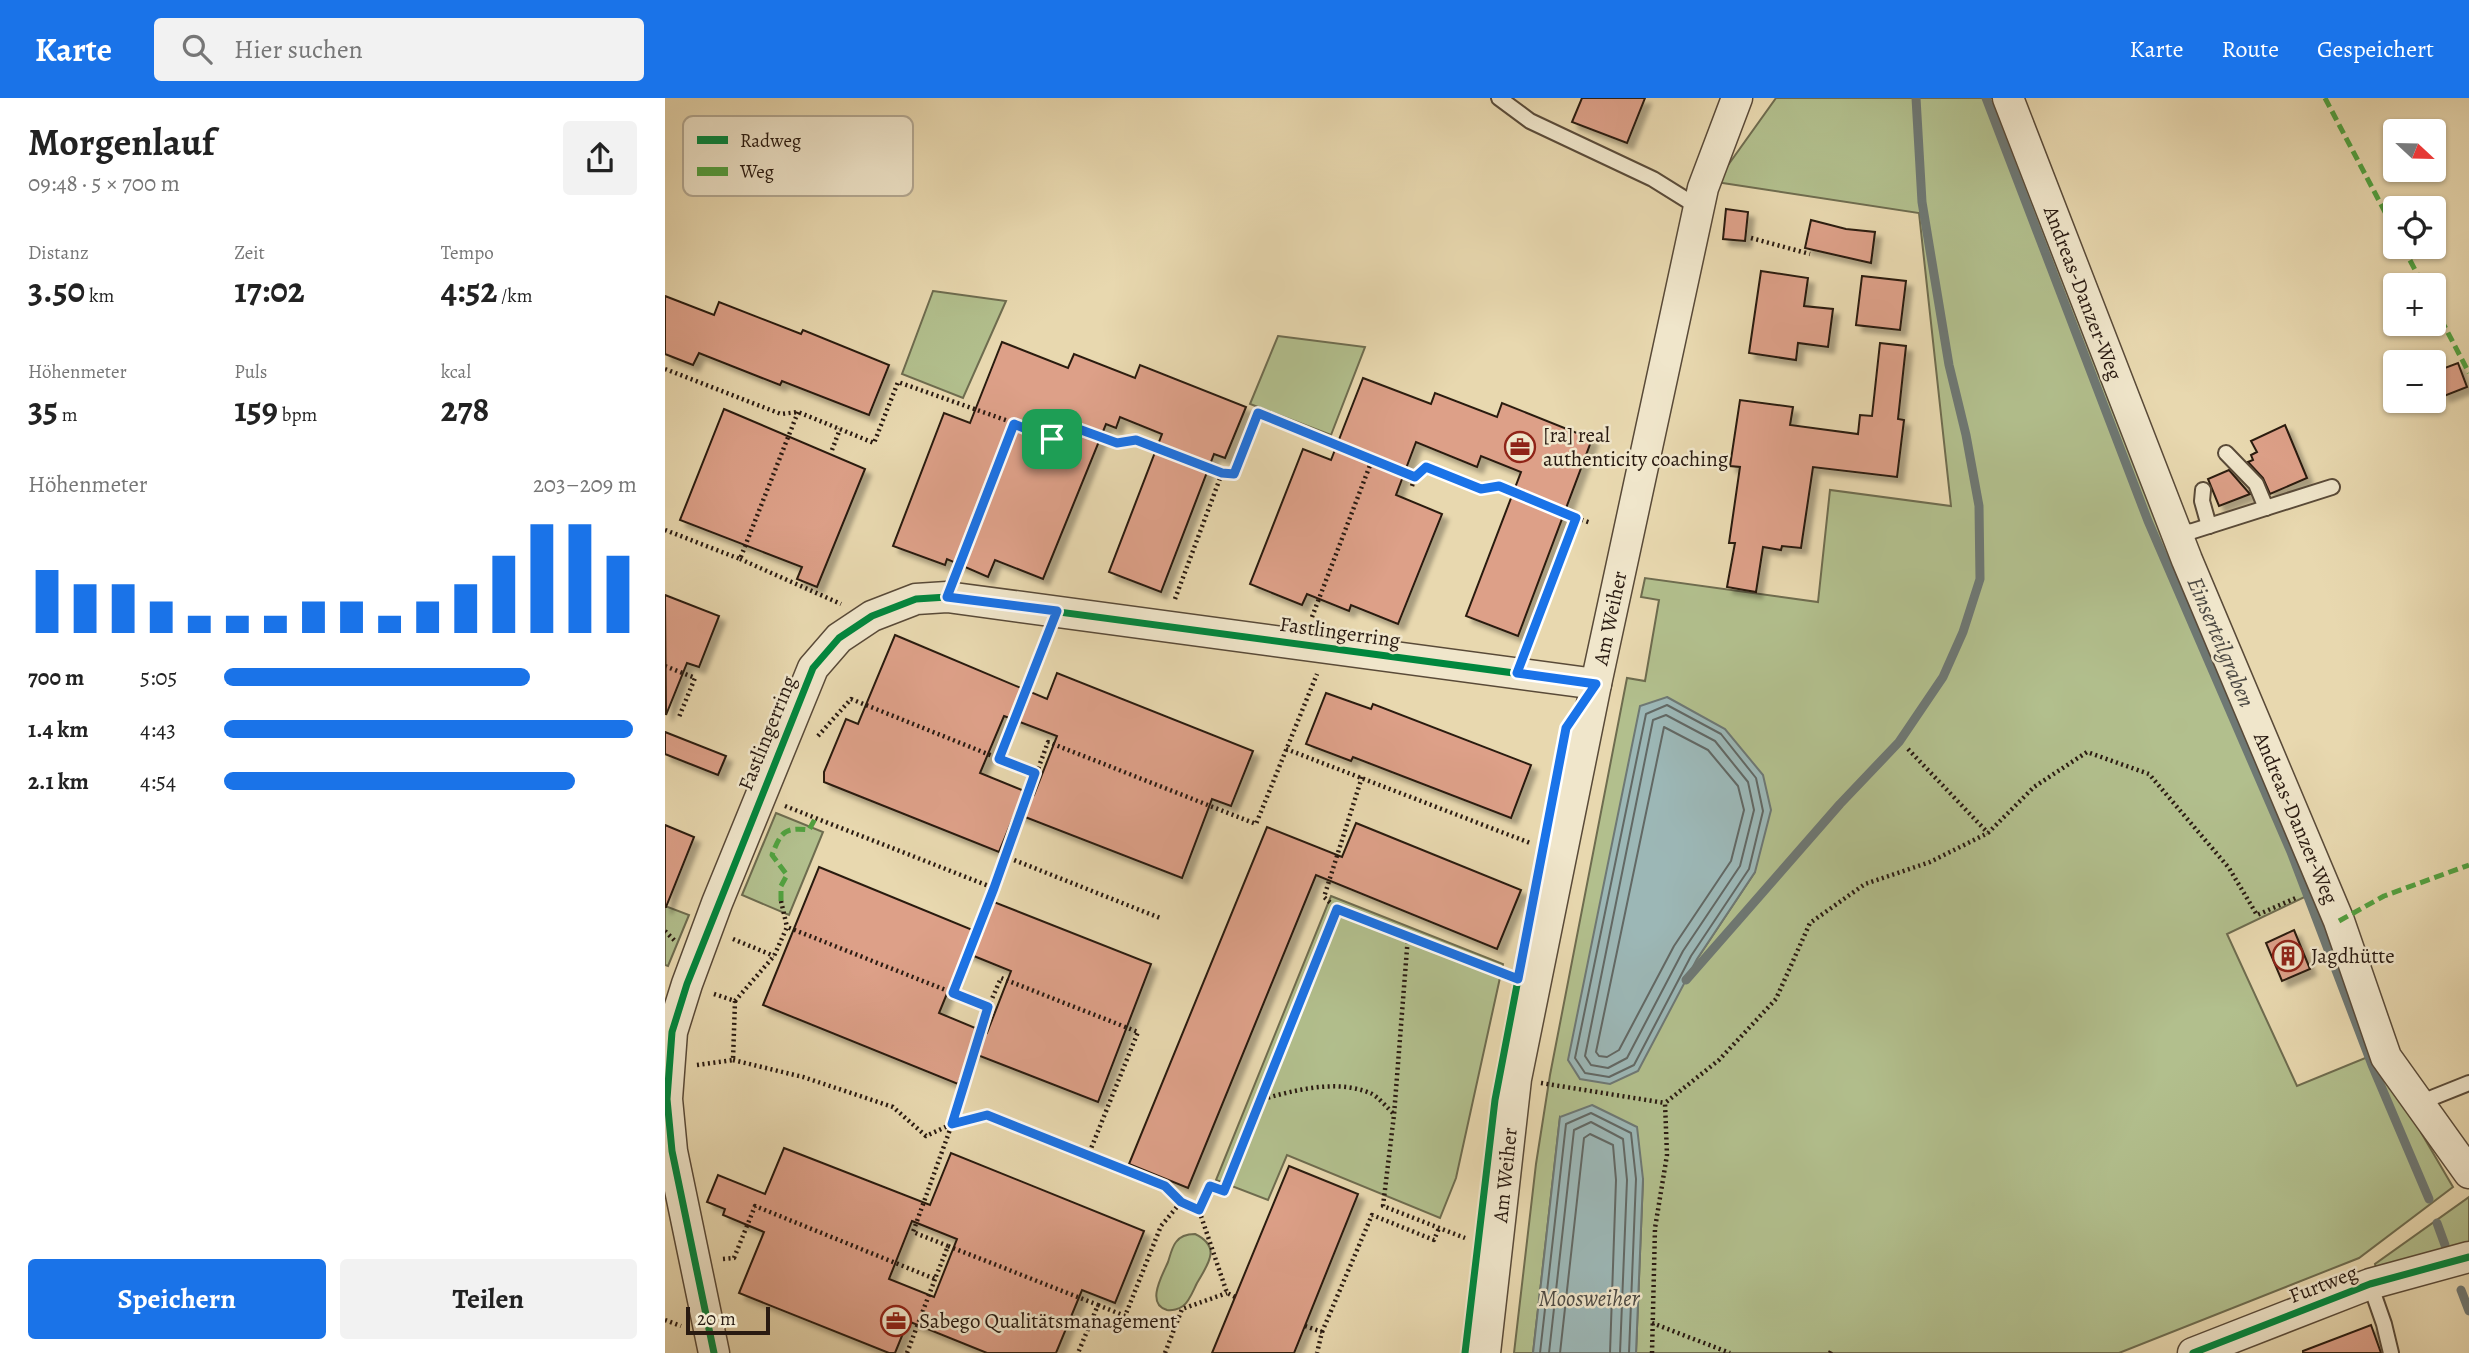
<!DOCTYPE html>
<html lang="de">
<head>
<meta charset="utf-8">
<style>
  :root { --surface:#fff; --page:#f2f2f2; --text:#222; --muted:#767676; --accent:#1a73e8 }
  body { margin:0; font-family:Alegreya,serif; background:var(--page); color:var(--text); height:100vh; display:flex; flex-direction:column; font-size:26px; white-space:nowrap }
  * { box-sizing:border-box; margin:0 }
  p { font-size:23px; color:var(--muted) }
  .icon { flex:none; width:38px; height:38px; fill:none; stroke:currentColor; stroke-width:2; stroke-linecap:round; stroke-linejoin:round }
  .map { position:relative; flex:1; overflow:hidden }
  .details { display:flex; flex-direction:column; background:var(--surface); width:665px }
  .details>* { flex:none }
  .needle { width:46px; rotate:112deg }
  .buttons { position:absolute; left:1718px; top:21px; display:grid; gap:14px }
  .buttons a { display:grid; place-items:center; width:63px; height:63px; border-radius:7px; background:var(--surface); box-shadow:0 2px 5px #0004; font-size:35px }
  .scale { position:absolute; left:21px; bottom:18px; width:84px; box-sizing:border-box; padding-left:7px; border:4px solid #291a11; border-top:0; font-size:19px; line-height:24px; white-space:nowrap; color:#291a11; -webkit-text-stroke:5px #f0e6cb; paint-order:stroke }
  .pin { position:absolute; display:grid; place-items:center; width:60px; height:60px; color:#fff; margin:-30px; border-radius:14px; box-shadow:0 4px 10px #0006 }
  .round { display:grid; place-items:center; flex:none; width:74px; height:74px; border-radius:7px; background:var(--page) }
  .overview { display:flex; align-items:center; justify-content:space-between; height:119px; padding:0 28px }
  h1 { font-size:38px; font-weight:700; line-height:52px }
  .metrics { display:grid; grid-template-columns:repeat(3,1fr); gap:10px; height:119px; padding:7px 28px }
  .metrics div { display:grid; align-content:center }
  .metrics b { font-size:35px; font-weight:700 }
  .metrics small { font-size:19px; font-weight:400 }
  .metrics p { font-size:19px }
  .chart { height:196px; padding:14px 28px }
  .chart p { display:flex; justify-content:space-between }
  .chart svg { width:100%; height:126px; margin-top:7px; stroke:var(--accent); stroke-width:6 }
  .action { display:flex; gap:14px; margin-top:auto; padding:14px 28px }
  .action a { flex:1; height:80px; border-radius:7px; background:var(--accent); color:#fff; font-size:28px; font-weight:700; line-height:80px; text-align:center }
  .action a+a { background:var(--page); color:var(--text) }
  ul { padding:0 28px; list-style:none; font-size:23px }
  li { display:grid; grid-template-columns:112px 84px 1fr; align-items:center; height:52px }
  li i { height:18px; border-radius:9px; background:var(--accent) }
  header { display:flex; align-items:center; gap:42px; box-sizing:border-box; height:98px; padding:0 35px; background:var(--accent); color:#fff }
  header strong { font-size:33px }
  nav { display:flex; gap:38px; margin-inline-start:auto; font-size:24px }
  .search { width:490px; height:63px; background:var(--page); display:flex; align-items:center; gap:18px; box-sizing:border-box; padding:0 24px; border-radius:7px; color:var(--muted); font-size:26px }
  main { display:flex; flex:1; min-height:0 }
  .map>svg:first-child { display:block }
  .green { fill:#b2bf8d; stroke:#6e6c4f; stroke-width:2; fill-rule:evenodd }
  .water { fill:#9cb7b6; stroke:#6e7874; stroke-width:2 }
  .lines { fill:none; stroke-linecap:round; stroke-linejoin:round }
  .shore { stroke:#626864; stroke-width:2 }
  .stream { stroke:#6e7874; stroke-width:9 }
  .building { fill:#dda088; stroke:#291a11; stroke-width:2; fill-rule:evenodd; filter:url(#shadow) }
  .service-casing { stroke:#594a38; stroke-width:18 }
  .minor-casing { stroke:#594a38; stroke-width:33 }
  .path { stroke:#291a11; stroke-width:4.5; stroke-dasharray:2 3.5; stroke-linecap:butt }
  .service { stroke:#f0e6cb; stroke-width:14 }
  .minor { stroke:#f0e6cb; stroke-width:30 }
  .quiet { stroke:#51a13f; stroke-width:5; stroke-dasharray:10 5; stroke-linecap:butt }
  .cycleway-casing { stroke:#f0e6cb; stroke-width:11 }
  .cycleway { stroke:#00873e; stroke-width:7 }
  .route-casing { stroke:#fff; stroke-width:14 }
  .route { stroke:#1a73e8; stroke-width:9 }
  .labels { text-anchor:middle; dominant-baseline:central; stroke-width:5; stroke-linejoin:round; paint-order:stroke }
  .street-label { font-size:21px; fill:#291a11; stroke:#f0e6cb }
  .poi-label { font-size:21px; fill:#291a11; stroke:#f0e6cb; text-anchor:start }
  .water-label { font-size:23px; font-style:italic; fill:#4c4943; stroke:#f0e6cb }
  .key { fill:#f0e6cb; stroke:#b4a993; stroke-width:2 }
  .key-label { font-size:19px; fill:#291a11 }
</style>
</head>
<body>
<header>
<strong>Karte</strong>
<div class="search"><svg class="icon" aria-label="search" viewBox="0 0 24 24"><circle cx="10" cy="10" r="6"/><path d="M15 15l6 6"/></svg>Hier suchen</div>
<nav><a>Karte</a><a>Route</a><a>Gespeichert</a></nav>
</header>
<main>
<section class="details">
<div class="overview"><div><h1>Morgenlauf</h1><p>09:48 · 5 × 700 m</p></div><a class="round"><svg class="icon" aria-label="share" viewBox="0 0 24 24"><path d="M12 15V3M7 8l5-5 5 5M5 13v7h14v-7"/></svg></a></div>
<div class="metrics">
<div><p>Distanz</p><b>3.50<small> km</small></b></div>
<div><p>Zeit</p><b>17:02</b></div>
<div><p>Tempo</p><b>4:52<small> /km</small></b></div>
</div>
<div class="metrics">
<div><p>Höhenmeter</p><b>35<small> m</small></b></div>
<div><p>Puls</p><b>159<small> bpm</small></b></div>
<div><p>kcal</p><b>278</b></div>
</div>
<div class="chart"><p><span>Höhenmeter</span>203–209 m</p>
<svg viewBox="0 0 160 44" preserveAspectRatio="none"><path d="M5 44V22M15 44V27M25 44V27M35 44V33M45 44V38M55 44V38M65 44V38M75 44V33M85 44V33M95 44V38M105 44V33M115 44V27M125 44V17M135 44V6M145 44V6M155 44V17"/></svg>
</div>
<ul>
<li><b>700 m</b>5:05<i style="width:74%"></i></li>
<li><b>1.4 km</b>4:43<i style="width:99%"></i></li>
<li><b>2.1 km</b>4:54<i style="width:85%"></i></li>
</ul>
<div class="action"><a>Speichern</a><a>Teilen</a></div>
</section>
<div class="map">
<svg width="1804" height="1255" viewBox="0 0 1804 1255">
  <defs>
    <filter id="shadow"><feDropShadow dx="6" dy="6" stdDeviation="2" flood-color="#0004"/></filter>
  </defs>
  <rect width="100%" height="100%" fill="#e8d8af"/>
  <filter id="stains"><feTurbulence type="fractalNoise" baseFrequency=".00286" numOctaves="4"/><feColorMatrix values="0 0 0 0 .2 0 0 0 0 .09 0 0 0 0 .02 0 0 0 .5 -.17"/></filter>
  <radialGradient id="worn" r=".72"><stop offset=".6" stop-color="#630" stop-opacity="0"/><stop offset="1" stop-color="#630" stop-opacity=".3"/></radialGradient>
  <g class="green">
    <path d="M1111 0H1328L1648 795 1562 836 1632 988 1710 956 1788 1089 1694 1160 1454 1255H971L978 1081 895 1019 868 1255H849L871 1066 885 977 962 580 980 583 994 502 976 499 980 480 1153 504 1165 392 1286 408 1254 115 1051 84ZM1002 599 1090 774 1032 861Z"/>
    <path d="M268 193 341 203 298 300 237 276Z"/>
    <path d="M613 238 700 249 666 337 585 306Z"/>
    <path d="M111 715 158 734 124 817 77 797Z"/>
    <path d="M666 798 838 866 791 1080 775 1120 622 1057 603 1102 551 1082Z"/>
    <path d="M0 808 24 817 3 868 0 867Z"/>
    <path d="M1804 1099V1144L1711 1170 1710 1166Z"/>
    <path d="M530 1136C557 1149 543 1166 532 1185 528 1193 524 1204 518 1208 514 1211 507 1213 502 1212 480 1206 498 1176 503 1164 505 1158 507 1149 511 1144 516 1137 523 1136 530 1136Z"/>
  </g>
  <g class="water">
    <path d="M1002 599 1060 631 1098 677 1106 712 1090 774 1032 861 973 973 945 986 915 981 903 962 975 608Z"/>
    <path d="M927 1007 972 1029 978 1081 971 1255H868L895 1019Z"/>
  </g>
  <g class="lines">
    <g class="shore">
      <path d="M1002 607 1056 636 1091 680 1098 713 1084 771 1026 858 969 967 944 979 920 975 910 960 981 616Z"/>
      <path d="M1001 617 1050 643 1083 684 1089 712 1075 768 1018 853 962 960 943 970 926 967 920 958 988 622Z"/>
      <path d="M999 629 1043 652 1073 688 1079 712 1066 763 1009 848 954 952 942 959 934 958 931 954Z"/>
      <path d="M875 1255 901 1026 926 1015 966 1035 971 1081 964 1255"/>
      <path d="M884 1255 909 1032 926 1024 958 1041 962 1082 955 1255"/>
      <path d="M895 1255 919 1040 925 1036 948 1047 951 1082 945 1255"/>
    </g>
    <g class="stream">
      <path d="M1321 0 1483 423 1626 754 1707 967 1764 1101"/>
      <path d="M1021 882 1175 706 1234 644 1278 579 1298 534 1315 481 1314 408 1301 337 1284 267 1257 104 1251 0"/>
      <path d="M1772 1125 1780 1147"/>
      <path d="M1796 1192 1804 1213"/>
    </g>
  </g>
  <g class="building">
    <path d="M917 0H980L962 45 907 24Z"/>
    <path d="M1061 111 1083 114 1080 143 1058 141Z"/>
    <path d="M1146 122 1181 131 1210 134 1206 165 1140 150Z"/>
    <path d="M1096 173 1143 180 1139 208 1168 211 1163 249 1133 245 1131 262 1084 255Z"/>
    <path d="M1197 178 1241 183 1235 232 1191 227Z"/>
    <path d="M0 198 49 217 54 204 136 236 138 232 224 267 204 317 117 283 115 287 34 255 28 267 0 256Z"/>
    <path d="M337 244 403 270 409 256 470 280 475 267 581 309 560 360 549 356 496 494 444 474 497 336 455 319 451 330 441 326 378 481 330 462 323 479 282 461 280 467 228 448 279 315 305 325Z"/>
    <path d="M1215 245 1241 248 1233 321 1239 322 1232 379 1148 369 1136 450 1117 448 1116 452 1098 449 1091 494 1062 489 1070 445H1064L1075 369 1065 368 1075 302 1128 309 1125 327 1193 336 1195 317 1207 318Z"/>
    <path d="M1793 265 1802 289 1779 298 1769 274Z"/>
    <path d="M698 280 766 306 770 295 832 319 837 305 927 341 853 538 801 518 856 374 816 358 812 369 751 344 731 397 777 416 733 526 686 507 684 513 642 496 637 507 585 486 638 351 666 362Z"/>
    <path d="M59 311 200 371 152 489 132 481 137 469 15 422Z"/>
    <path d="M1620 327 1642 380 1605 396 1598 380 1583 364 1588 362 1586 357 1592 354 1586 343Z"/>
    <path d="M1564 372 1585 396 1554 408 1543 381Z"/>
    <path d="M0 497 54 518 34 569 22 565 1 617Z"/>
    <path d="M230 537 382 601 392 575 588 653 566 708 547 701 517 780 350 715 334 754 159 684V674L181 621 193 626ZM339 618 392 638 369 697 315 675Z"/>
    <path d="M661 595 706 611 708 606 866 667 846 720 688 659 686 663 641 646Z"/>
    <path d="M0 634 61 658 53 677 0 656Z"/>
    <path d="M691 725 856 792 832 851 651 777 523 1090 464 1066 602 729 677 759Z"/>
    <path d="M0 727 29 739 1 809H0Z"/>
    <path d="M154 769 317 836 329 804 486 866 433 1004 305 954 293 986 98 907ZM299 854 346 873 322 935 274 915Z"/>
    <path d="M1629 832 1645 871 1617 883 1601 845Z"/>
    <path d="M119 1050 265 1107 286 1055 479 1133 450 1205 417 1192 391 1255H322L243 1223 230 1255H224L74 1195 99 1134 58 1117 60 1111 42 1104 53 1077 100 1096ZM247 1123 292 1141 269 1199 224 1181Z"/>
    <path d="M624 1068 693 1096 629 1255H547Z"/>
    <path d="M1706 1227 1716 1255H1638V1253Z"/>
  </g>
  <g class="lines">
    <g class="service-casing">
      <g id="service">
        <path d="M834 0 865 23 988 81 1033 109"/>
        <path d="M1561 355 1591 386 1601 410"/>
        <path d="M1538 392 1537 403 1544 428"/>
        <path d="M1511 435 1528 433 1667 389"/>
        <path d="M1754 1005 1804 985"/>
        <path d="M1705 1186 1719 1226 1726 1255"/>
      </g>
    </g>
    <g class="minor-casing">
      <g id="minor">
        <path d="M1343 0 1522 462 1674 823 1721 959 1804 1075"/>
        <path d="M49 1255 7 1053 2 1001 7 934 22 886 52 805 148 570 174 540 207 518 251 501 282 499 931 586"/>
        <path d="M820 1255 851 981 931 586 1038 90 1072 0"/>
        <path d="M1528 1255 1705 1186 1804 1159"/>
      </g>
    </g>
    <g class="path">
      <path d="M1086 140 1145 156"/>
      <path d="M0 271 116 316 133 314 209 345 233 284 349 325"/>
      <path d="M387 341V358"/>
      <path d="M167 352 175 331"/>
      <path d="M747 388 750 378"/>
      <path d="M911 420 926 425"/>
      <path d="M0 432 75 461 133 314"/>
      <path d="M75 461 176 506"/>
      <path d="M292 472 349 325 387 341 396 325 452 345 471 342 557 375"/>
      <path d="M510 501 557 375 569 376 593 315 707 362"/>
      <path d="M647 519 707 362 750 378 761 369 816 391 834 388 911 420 862 548"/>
      <path d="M0 568 30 580 14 619"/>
      <path d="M153 638 186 601 370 675"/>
      <path d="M621 651 865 745"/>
      <path d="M1243 651 1323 735"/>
      <path d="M334 661 381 540"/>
      <path d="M697 679 659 799 672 811 845 878"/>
      <path d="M120 708 329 790 383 644 591 726 652 576"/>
      <path d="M339 758 495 820"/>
      <path d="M116 803 122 829"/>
      <path d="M0 833 10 843"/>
      <path d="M743 838 729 1017 718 1108 800 1140"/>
      <path d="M68 841 109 858"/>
      <path d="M49 896 70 903 109 858 122 829 288 895 329 790"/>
      <path d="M323 910 336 880 473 934 423 1058"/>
      <path d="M68 962 138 979 228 1009 261 1038 287 1026 322 1017 500 1088 516 1104"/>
      <path d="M32 967 68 962 70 903"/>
      <path d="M876 985 1000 1005"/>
      <path d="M598 1001C631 992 671 981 705 995 713 998 722 1010 729 1016"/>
      <path d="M283 1148 248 1134 287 1026 323 910 288 895"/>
      <path d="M58 1161 69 1160 90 1108 270 1181 283 1148 433 1207 413 1255"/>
      <path d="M570 1199 562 1195 534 1112 545 1088 559 1093 672 811"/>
      <path d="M433 1207 460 1218 496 1128 516 1104 534 1112"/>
      <path d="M0 1222 16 1228"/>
      <path d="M987 1225 1065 1255"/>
      <path d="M640 1228 657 1234 652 1255"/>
      <path d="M657 1234 707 1117 769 1142 774 1130"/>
      <path d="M242 1255 270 1181"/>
      <path d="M500 1255 517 1211 562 1195"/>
      <path d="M987 1255 990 1130 1002 1057 1000 1005 1054 962 1111 901 1145 825 1200 786 1265 764 1323 735 1369 689 1422 654 1484 676 1564 770 1592 817 1633 799"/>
      <path d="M1165 1255 1167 1251"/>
    </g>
    <use href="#service" class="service"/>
    <use href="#minor" class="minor"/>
    <g class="quiet">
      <path d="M1660 0 1731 135"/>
      <path d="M1738 149 1758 187"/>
      <path d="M1769 208 1804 275"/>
      <path d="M116 803V788L122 777 107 757C116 734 119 729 144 732L151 719"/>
      <path d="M1674 823 1719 798 1804 767"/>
    </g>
    <g class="cycleway-casing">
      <g id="cycleway">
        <path d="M49 1255 7 1053 2 1001 7 934 22 886 148 570 174 540 207 518 251 501 282 499 931 586 901 630 830 1002 800 1255"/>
        <path d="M1528 1255 1705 1186 1804 1159"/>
      </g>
    </g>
    <use href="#cycleway" class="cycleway"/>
  </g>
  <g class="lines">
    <g class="route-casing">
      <path id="route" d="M593 315 750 379 761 369 816 391 834 388 911 420 852 575 931 586 901 630 853 881 672 811 559 1093 545 1088 534 1112 516 1104 500 1088 322 1017 287 1026 323 909 288 895 329 790 370 675 334 661 392 513 282 499 349 326 387 341 397 325 452 345 471 342 557 375 569 376Z"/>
    </g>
    <use href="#route" class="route"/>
  </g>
  <defs>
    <g id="office-ring" transform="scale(1.575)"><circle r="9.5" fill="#f0e6cb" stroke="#8f2418" stroke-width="1.5"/><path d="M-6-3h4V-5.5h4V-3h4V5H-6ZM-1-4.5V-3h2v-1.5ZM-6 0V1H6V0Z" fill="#8f2418"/></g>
    <g id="building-ring" transform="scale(1.575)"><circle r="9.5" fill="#f0e6cb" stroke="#8f2418" stroke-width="1.5"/><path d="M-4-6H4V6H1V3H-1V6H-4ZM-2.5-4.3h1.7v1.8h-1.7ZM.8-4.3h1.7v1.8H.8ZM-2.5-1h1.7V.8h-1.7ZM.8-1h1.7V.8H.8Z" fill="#8f2418"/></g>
  </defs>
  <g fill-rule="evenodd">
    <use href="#office-ring" x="855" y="349"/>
    <use href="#building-ring" x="1623" y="858"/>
    <use href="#office-ring" x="231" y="1223"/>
  </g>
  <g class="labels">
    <g class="street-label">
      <text transform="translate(1418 195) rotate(69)">Andreas-Danzer-Weg</text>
      <text transform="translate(945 520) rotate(-78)">Am Weiher</text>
      <text transform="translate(675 534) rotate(8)">Fastlingerring</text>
      <text transform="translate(102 635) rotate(-68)">Fastlingerring</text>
      <text transform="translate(1631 720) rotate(67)">Andreas-Danzer-Weg</text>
      <text transform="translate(840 1077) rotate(-84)">Am Weiher</text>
      <text transform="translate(1658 1186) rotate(-21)">Furtweg</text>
    </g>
    <g class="poi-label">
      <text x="878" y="337">[ra] real<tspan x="878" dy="24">authenticity coaching</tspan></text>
      <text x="1646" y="858">Jagdhütte</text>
      <text x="254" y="1223">Sabego Qualitätsmanagement</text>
    </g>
    <g class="water-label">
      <text transform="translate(1556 544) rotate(67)">Einserteilgraben</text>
      <text x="924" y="1200">Moosweiher</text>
    </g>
  </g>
  <rect x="18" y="18" width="230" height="80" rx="10" class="key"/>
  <rect x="32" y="38" width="31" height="8" fill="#00873e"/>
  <rect x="32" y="69" width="31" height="9" fill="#51a13f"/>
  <g class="key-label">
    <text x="75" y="49">Radweg</text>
    <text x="75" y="80">Weg</text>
  </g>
  <rect width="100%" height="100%" filter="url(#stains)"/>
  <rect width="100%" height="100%" fill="url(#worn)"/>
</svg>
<div class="buttons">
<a><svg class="needle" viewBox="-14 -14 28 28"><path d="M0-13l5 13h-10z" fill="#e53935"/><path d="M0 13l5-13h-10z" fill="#767676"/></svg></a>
<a><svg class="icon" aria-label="locate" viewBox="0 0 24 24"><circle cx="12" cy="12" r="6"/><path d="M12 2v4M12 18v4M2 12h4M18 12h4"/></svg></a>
<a>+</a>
<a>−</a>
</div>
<div class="scale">20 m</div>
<div class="pin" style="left:387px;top:341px;background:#1e9e55"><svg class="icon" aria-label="arrive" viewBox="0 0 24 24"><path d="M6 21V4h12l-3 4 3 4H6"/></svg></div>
</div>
</main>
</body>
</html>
